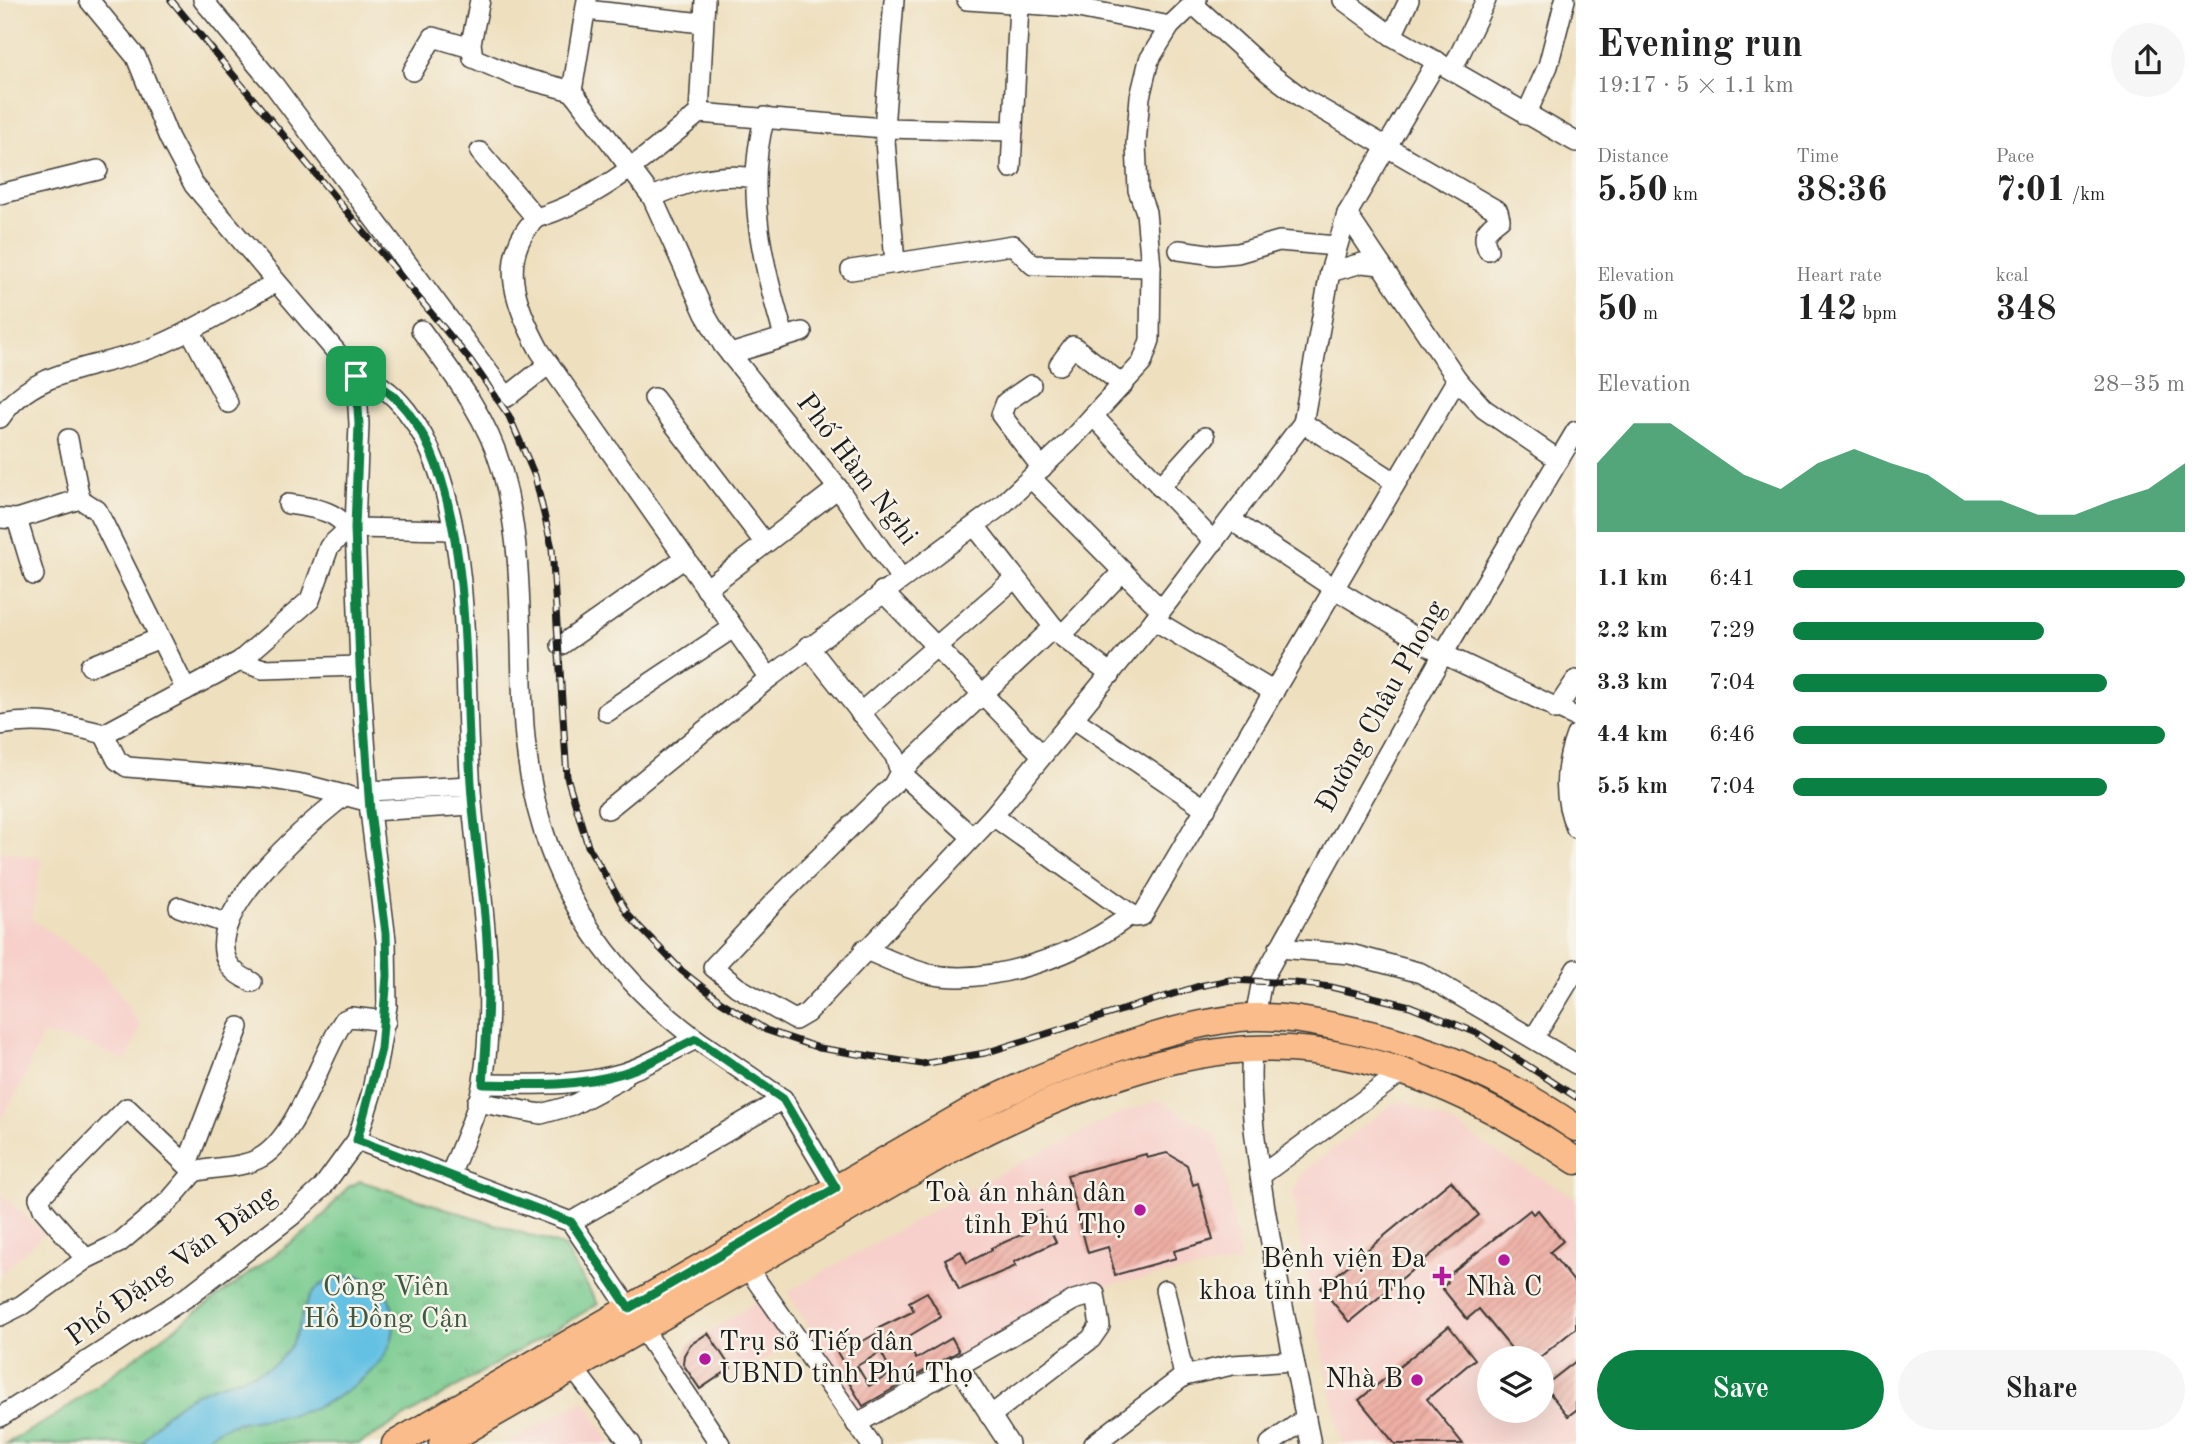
<!DOCTYPE html>
<html lang="en">
<head>
<meta charset="utf-8">
<style>
  :root { --surface:#fff; --page:#f6f6f6; --text:#222; --muted:#767676; --accent:#0b8043 }
  body { margin:0; font-family:"Old Standard TT",serif; background:var(--page); color:var(--text); height:100vh; display:flex; flex-direction:column; font-size:26px; white-space:nowrap }
  * { box-sizing:border-box; margin:0 }
  p { font-size:23px; color:var(--muted) }
  .icon { flex:none; width:38px; height:38px; fill:none; stroke:currentColor; stroke-width:2; stroke-linecap:round; stroke-linejoin:round }
  .map { position:relative; flex:1; overflow:hidden }
  .drawer { display:flex; flex-direction:column; background:var(--surface); width:630px }
  .drawer>* { flex:none }
  .buttons { position:absolute; left:1477px; top:1346px; display:grid; gap:14px }
  .buttons a { display:grid; place-items:center; width:77px; height:77px; border-radius:50%; background:var(--surface); box-shadow:0 7px 28px #0002; font-size:35px }
  .pin { position:absolute; display:grid; place-items:center; width:60px; height:60px; color:#fff; margin:-30px; border-radius:14px; box-shadow:0 4px 10px #0006 }
  .round { display:grid; place-items:center; flex:none; width:74px; height:74px; border-radius:37px; background:var(--page) }
  .summary { display:flex; align-items:center; justify-content:space-between; height:119px; padding:0 21px }
  h1 { font-size:38px; font-weight:600; line-height:52px }
  .stats { display:grid; grid-template-columns:repeat(3,1fr); gap:10px; height:119px; padding:7px 21px }
  .stats div { display:grid; align-content:center }
  .stats b { font-size:35px; font-weight:600 }
  .stats small { font-size:19px; font-weight:400 }
  .stats p { font-size:19px }
  .chart { height:196px; padding:14px 21px }
  .chart p { display:flex; justify-content:space-between }
  .chart svg { width:100%; height:126px; margin-top:7px; fill:var(--accent); opacity:.7 }
  .action { display:flex; gap:14px; margin-top:auto; padding:14px 21px }
  .action a { flex:1; height:80px; border-radius:42px; background:var(--accent); color:#fff; font-size:28px; font-weight:600; line-height:80px; text-align:center }
  .action a+a { background:var(--page); color:var(--text) }
  ul { padding:0 21px; list-style:none; font-size:23px }
  li { display:grid; grid-template-columns:112px 84px 1fr; align-items:center; height:52px }
  li i { height:18px; border-radius:9px; background:var(--accent) }
  main { display:flex; flex:1; min-height:0 }
  .map>svg:first-child { display:block }
  .built { fill:#f7d0cb; fill-rule:evenodd }
  .park { fill:url(#park-tufts); stroke:#487254; stroke-width:2 }
  .water { fill:#65c1e3; stroke:#406e80; stroke-width:2 }
  .building { fill:url(#building-hatch); fill-rule:evenodd }
  .lines { fill:none; stroke-linecap:round; stroke-linejoin:round }
  .minor-casing { stroke:#3c3934; stroke-width:22 }
  .major-casing { stroke:#3c3934; stroke-width:29 }
  .minor { stroke:#fff; stroke-width:19 }
  .major { stroke:#f9bc8a; stroke-width:26 }
  .rail-casing { stroke:#1c1c1c; stroke-width:7 }
  .rail { stroke:#f7f3e8; stroke-width:4.5; stroke-dasharray:13; stroke-linecap:butt }
  .route-casing { stroke:#fff; stroke-width:14 }
  .route { stroke:#0b8043; stroke-width:9 }
  .poi-dot { fill:#b5179e; stroke:#f7f3e8; stroke-width:2.5 }
  .labels { text-anchor:middle; dominant-baseline:central; stroke-width:5; stroke-linejoin:round; paint-order:stroke }
  .street-label { font-size:28px; fill:#1c1c1c; stroke:#f7f3e8 }
  .poi-label { font-size:28px; fill:#1c1c1c; stroke:#f7f3e8; text-anchor:end }
  .park-label { font-size:28px; fill:#3b5943; stroke:#f7f3e8 }
</style>
</head>
<body>
<main>
<div class="map">
<svg width="1576" height="1444" viewBox="0 0 1576 1444">
  <defs>
    <pattern id="park-tufts" width="24" height="20" patternUnits="userSpaceOnUse" patternTransform="scale(1.75)"><rect width="24" height="20" fill="#74c98c"/><path d="M3 7l-1-3M5 7V3M7 7l1-3M15 17l-1-3M17 17v-4M19 17l1-3" fill="none" stroke="#64ac78"/></pattern>
    <pattern id="building-hatch" width="6" height="6" patternUnits="userSpaceOnUse" patternTransform="scale(1.75)"><rect width="6" height="6" fill="#eeafa5"/><path d="M-1 1l2-2M0 6l6-6M5 7l2-2" fill="none" stroke="#cc968d"/></pattern>
  </defs>
  <rect width="100%" height="100%" fill="#f7f3e8"/>
  <filter id="ink" filterUnits="userSpaceOnUse"><feTurbulence type="fractalNoise" baseFrequency=".0143" numOctaves="2"/><feDisplacementMap in="SourceGraphic" scale="14" xChannelSelector="R" yChannelSelector="G"/><feConvolveMatrix kernelMatrix="1 2 1 2 8 2 1 2 1" color-interpolation-filters="sRGB"/></filter>
  <filter id="wash" filterUnits="userSpaceOnUse"><feTurbulence type="fractalNoise" baseFrequency=".00686" numOctaves="4" result="noise"/><feDisplacementMap in="SourceGraphic" scale="28" xChannelSelector="R" yChannelSelector="G"/><feGaussianBlur stdDeviation="1.57" result="paint"/><feColorMatrix in="noise" values="0 0 0 0 0 0 0 0 0 0 0 0 0 0 0 0 0 1.4 0 .05"/><feComposite in="paint" operator="in"/></filter>
  <g filter="url(#wash)">
    <rect width="100%" height="100%" fill="#eedfbe"/>
    <g class="built">
      <path d="M0 851 42 859 31 919 96 965 119 993 140 1026 127 1061 78 1041 42 1035 22 1083 0 1120Z"/>
      <path d="M1160 1100 1217 1134 1241 1262 1083 1289 859 1414 788 1292 1007 1169 1121 1113Z"/>
      <path d="M1404 1101 1459 1127 1510 1161 1576 1198V1444H1342L1298 1231 1293 1192 1304 1171 1391 1105ZM1489 1358H1542V1410H1489Z"/>
      <path d="M0 1193 44 1233 0 1275Z"/>
      <path d="M763 1297 792 1342 737 1377 708 1333Z"/>
      <path d="M584 1400 611 1444H506Z"/>
    </g>
    <path class="park" d="M360 1181 563 1246 598 1304 359 1444H6L58 1414 315 1225 348 1187Z"/>
    <path class="water" d="M358 1275C375 1283 390 1291 393 1311 397 1331 390 1351 377 1365 357 1387 334 1401 306 1411 274 1421 223 1415 201 1444H142C170 1402 191 1393 237 1379 249 1375 268 1370 277 1362 315 1328 287 1278 358 1275Z"/>
    <g id="blocks">
      <g class="building">
        <path d="M1167 1153 1187 1165 1193 1185 1198 1183 1213 1240 1174 1251 1176 1258 1115 1275 1108 1247 1088 1253 1067 1175 1146 1154 1147 1158Z"/>
        <path d="M1451 1181 1479 1215 1349 1322 1321 1288Z"/>
        <path d="M1530 1210 1533 1214 1538 1210 1563 1241 1550 1252 1576 1284V1328L1539 1358H1519L1479 1309 1467 1319 1442 1288 1448 1282 1445 1278Z"/>
        <path d="M1041 1211 1056 1242 1014 1262 1016 1266 959 1290 945 1259 961 1251 967 1263 992 1250 991 1248 1028 1232 1023 1220Z"/>
        <path d="M927 1292 941 1317 904 1339 916 1359 952 1338 959 1351 863 1406 844 1374 852 1369 848 1371 833 1345 848 1336 854 1346 879 1332 877 1329 914 1311 909 1302ZM881 1352 892 1373 869 1386 857 1366Z"/>
        <path d="M1449 1326 1475 1359 1427 1399 1463 1444H1395L1359 1400Z"/>
        <path d="M708 1333 731 1368 700 1389 683 1364 684 1355 690 1345Z"/>
        <path d="M1576 1361V1410L1568 1416 1544 1386Z"/>
      </g>
    </g>
  </g>
  <g filter="url(#ink)">
    <use href="#blocks" fill-opacity="0" stroke="#3c3934" stroke-width="2"/>
    <g class="lines">
      <g class="minor-casing">
        <g id="minor">
          <path d="M203 0 274 85 507 397 549 364"/>
          <path d="M480 0 471 43 473 58 515 76 572 91"/>
          <path d="M587 0 572 91 652 197 705 314 723 345 838 488 900 577"/>
          <path d="M894 0 884 128 1013 131"/>
          <path d="M967 0 1073 7 1170 26"/>
          <path d="M1343 0 1392 36 1576 142"/>
          <path d="M1193 4 1269 73 1302 98 1498 211 1500 219C1486 230 1481 233 1488 250"/>
          <path d="M586 10 702 23"/>
          <path d="M1392 36 1409 0"/>
          <path d="M1452 70 1486 0"/>
          <path d="M413 71 433 37 471 48"/>
          <path d="M699 113 705 0"/>
          <path d="M1526 115 1548 66 1565 0"/>
          <path d="M765 117C744 189 763 266 784 336"/>
          <path d="M480 152 536 218C496 258 516 307 540 351L769 678 1002 505 1069 442 1142 363 1150 340 1151 267 1146 212 1138 190 1136 144 1140 97 1149 60 1170 26 1197 0"/>
          <path d="M1011 168 1019 5"/>
          <path d="M0 194 98 170"/>
          <path d="M652 197C688 182 716 172 755 178"/>
          <path d="M1347 214 1457 379 1484 409 1559 460"/>
          <path d="M536 218C600 199 648 155 699 113L884 128 895 263"/>
          <path d="M1179 250 1215 255 1238 253 1279 241 1336 246"/>
          <path d="M851 270 1013 245 1033 265 1151 267"/>
          <path d="M1330 272 1362 263 1381 265"/>
          <path d="M190 330 228 403"/>
          <path d="M421 330C452 373 486 415 501 467 524 547 519 627 523 709 529 848 584 955 696 1039"/>
          <path d="M730 354 802 332"/>
          <path d="M1059 365 1073 346 1123 385"/>
          <path d="M356 375C397 385 423 430 437 467 474 570 462 694 472 802 480 895 498 988 483 1081 478 1113 461 1146 450 1176"/>
          <path d="M1031 385 1006 402 1001 415 1042 468"/>
          <path d="M654 398 764 542"/>
          <path d="M1093 416 1214 542"/>
          <path d="M0 418C34 366 104 369 157 346 198 329 236 304 275 283"/>
          <path d="M1303 423 1395 482"/>
          <path d="M68 439 80 499"/>
          <path d="M1031 478 1161 610"/>
          <path d="M1160 487 1205 437"/>
          <path d="M288 504C311 508 337 509 349 531"/>
          <path d="M0 518 17 519 80 499 97 510 186 690"/>
          <path d="M17 519 34 575"/>
          <path d="M1231 520 1335 589 1443 654 1576 717"/>
          <path d="M975 526 1060 635"/>
          <path d="M706 589 838 488"/>
          <path d="M882 591 1042 755"/>
          <path d="M1154 620 1274 692"/>
          <path d="M561 645 685 558"/>
          <path d="M808 646 895 756 900 772 893 785 776 900 713 967 737 987 795 1020 807 1013 993 816 1154 620 1303 423 1330 272 1347 214 1437 61"/>
          <path d="M240 661 263 669 360 666"/>
          <path d="M90 666 160 638"/>
          <path d="M1111 674 1061 636 1123 571"/>
          <path d="M1556 710 1576 680"/>
          <path d="M607 712 733 628"/>
          <path d="M860 713 1015 578"/>
          <path d="M1074 719 1206 809"/>
          <path d="M0 725C38 718 67 724 104 734L240 661 310 600 329 547 344 533 355 528 452 530"/>
          <path d="M104 734 117 760 127 767 266 778 302 784 370 802"/>
          <path d="M1576 735C1564 767 1562 797 1576 828"/>
          <path d="M370 791 471 786"/>
          <path d="M608 809 769 678"/>
          <path d="M370 811 472 805"/>
          <path d="M993 816 1135 917 1142 916 1457 379"/>
          <path d="M972 837 900 772 1054 627"/>
          <path d="M179 907 228 924"/>
          <path d="M1279 948 1350 954 1421 973 1576 1064"/>
          <path d="M864 949C885 958 907 969 929 974 991 987 1084 953 1131 914"/>
          <path d="M252 982C242 977 232 972 227 961 203 911 311 822 345 795"/>
          <path d="M1255 1017 1262 980 1443 654 1576 431"/>
          <path d="M1534 1038 1576 969"/>
          <path d="M1252 1049C1248 1102 1257 1155 1265 1208 1278 1287 1295 1365 1311 1444"/>
          <path d="M483 1084C531 1084 576 1087 623 1073 648 1066 672 1050 696 1039L783 1099 836 1188"/>
          <path d="M477 1102 541 1114 573 1105 622 1079"/>
          <path d="M357 1140 571 1222 720 1444"/>
          <path d="M187 1164 239 1027"/>
          <path d="M194 1172C215 1166 238 1169 258 1159 297 1140 320 1056 344 1020L351 1017 386 1021"/>
          <path d="M1260 1176 1402 1072"/>
          <path d="M571 1222 783 1099"/>
          <path d="M747 1267 871 1444"/>
          <path d="M1165 1290 1184 1376"/>
          <path d="M0 1316 22 1305 86 1259 119 1243 170 1200 194 1172 127 1108 39 1198 43 1209 86 1259"/>
          <path d="M958 1365 1009 1444"/>
          <path d="M573 1368 631 1444"/>
          <path d="M0 1417 187 1297 294 1214 322 1188 357 1140 372 1092 387 1006 386 940 370 811 360 666 355 528 359 424 356 375 194 185 169 138 136 57 89 0"/>
          <path d="M856 1424 1074 1300 1095 1294 1100 1326 1091 1339 990 1416"/>
          <path d="M1094 1444 1184 1376 1232 1365 1294 1361"/>
          <path d="M1270 1444 1306 1418"/>
        </g>
      </g>
      <g class="major-casing">
        <g id="major">
          <path d="M395 1444 977 1107C1051 1070 1172 1021 1254 1017 1284 1016 1314 1022 1343 1028 1429 1045 1504 1078 1576 1128"/>
          <path d="M442 1444 955 1147C1042 1102 1151 1054 1250 1049 1367 1042 1483 1097 1576 1161"/>
        </g>
      </g>
      <use href="#minor" class="minor"/>
      <use href="#major" class="major"/>
      <g class="rail-casing">
        <path id="rail" d="M171 0 471 361 509 416 535 476 552 548 567 777 588 846 629 916 682 971 720 1001 766 1030 819 1048 922 1064 985 1053 1199 986 1230 980 1295 983 1331 987 1410 1006 1477 1033 1576 1097"/>
      </g>
      <use href="#rail" class="rail"/>
    </g>
  </g>
  <g class="lines" filter="url(#ink)">
    <g class="route-casing">
      <path id="route" d="M356 376C397 385 424 430 437 467 470 559 465 685 471 783 474 835 484 888 487 941 490 988 487 1036 483 1084 531 1085 576 1087 623 1073 648 1066 672 1050 696 1039L783 1099 836 1188 629 1308 571 1222 357 1140 381 1049 387 976 386 933 370 811 360 666 355 528 359 424Z"/>
    </g>
    <use href="#route" class="route"/>
  </g>
  <g class="poi-dot">
    <circle cx="1140" cy="1210" r="7"/>
    <circle cx="1504" cy="1260" r="7"/>
    <path d="M1438.5 1265.5h7v7h7v7h-7v7h-7v-7h-7v-7h7z"/>
    <circle cx="705" cy="1359" r="7"/>
    <circle cx="1417" cy="1380" r="7"/>
  </g>
  <g class="labels">
    <g class="street-label">
      <text transform="translate(856 470) rotate(53)">Phố Hàm Nghi</text>
      <text transform="translate(1382 707) rotate(-61)">Đường Châu Phong</text>
      <text transform="translate(172 1267) rotate(-36)">Phố Đặng Văn Đăng</text>
    </g>
    <g class="poi-label">
      <text x="1126" y="1194">Toà án nhân dân<tspan x="1126" dy="32">tỉnh Phú Thọ</tspan></text>
      <text x="1426" y="1260">Bệnh viện Đa<tspan x="1426" dy="32">khoa tỉnh Phú Thọ</tspan></text>
      <text x="1504" y="1288" text-anchor="middle">Nhà C</text>
      <text x="719" y="1343" text-anchor="start">Trụ sở Tiếp dân<tspan x="719" dy="32">UBND tỉnh Phú Thọ</tspan></text>
      <text x="1403" y="1380">Nhà B</text>
    </g>
    <g class="park-label">
      <text x="386" y="1288">Công Viên<tspan x="386" dy="32">Hồ Đồng Cận</tspan></text>
    </g>
  </g>
</svg>
<div class="buttons">
<a><svg class="icon" aria-label="layers" viewBox="0 0 24 24"><path d="M12 4l9 5-9 5-9-5zM3 14l9 5 9-5"/></svg></a>
</div>
<div class="pin" style="left:356px;top:376px;background:#1e9e55"><svg class="icon" aria-label="arrive" viewBox="0 0 24 24"><path d="M6 21V4h12l-3 4 3 4H6"/></svg></div>
</div>
<section class="drawer">
<div class="summary"><div><h1>Evening run</h1><p>19:17 · 5 × 1.1 km</p></div><a class="round"><svg class="icon" aria-label="share" viewBox="0 0 24 24"><path d="M12 15V3M7 8l5-5 5 5M5 13v7h14v-7"/></svg></a></div>
<div class="stats">
<div><p>Distance</p><b>5.50<small> km</small></b></div>
<div><p>Time</p><b>38:36</b></div>
<div><p>Pace</p><b>7:01<small> /km</small></b></div>
</div>
<div class="stats">
<div><p>Elevation</p><b>50<small> m</small></b></div>
<div><p>Heart rate</p><b>142<small> bpm</small></b></div>
<div><p>kcal</p><b>348</b></div>
</div>
<div class="chart"><p><span>Elevation</span>28–35 m</p>
<svg viewBox="0 0 160 44" preserveAspectRatio="none"><path d="M0 44V20L10 6L20 6L30 15L40 24L50 29L60 20L70 15L80 20L90 24L100 33L110 33L120 38L130 38L140 33L150 29L160 20V44z"/></svg>
</div>
<ul>
<li><b>1.1 km</b>6:41<i style="width:100%"></i></li>
<li><b>2.2 km</b>7:29<i style="width:64%"></i></li>
<li><b>3.3 km</b>7:04<i style="width:80%"></i></li>
<li><b>4.4 km</b>6:46<i style="width:95%"></i></li>
<li><b>5.5 km</b>7:04<i style="width:80%"></i></li>
</ul>
<div class="action"><a>Save</a><a>Share</a></div>
</section>
</main>
</body>
</html>
